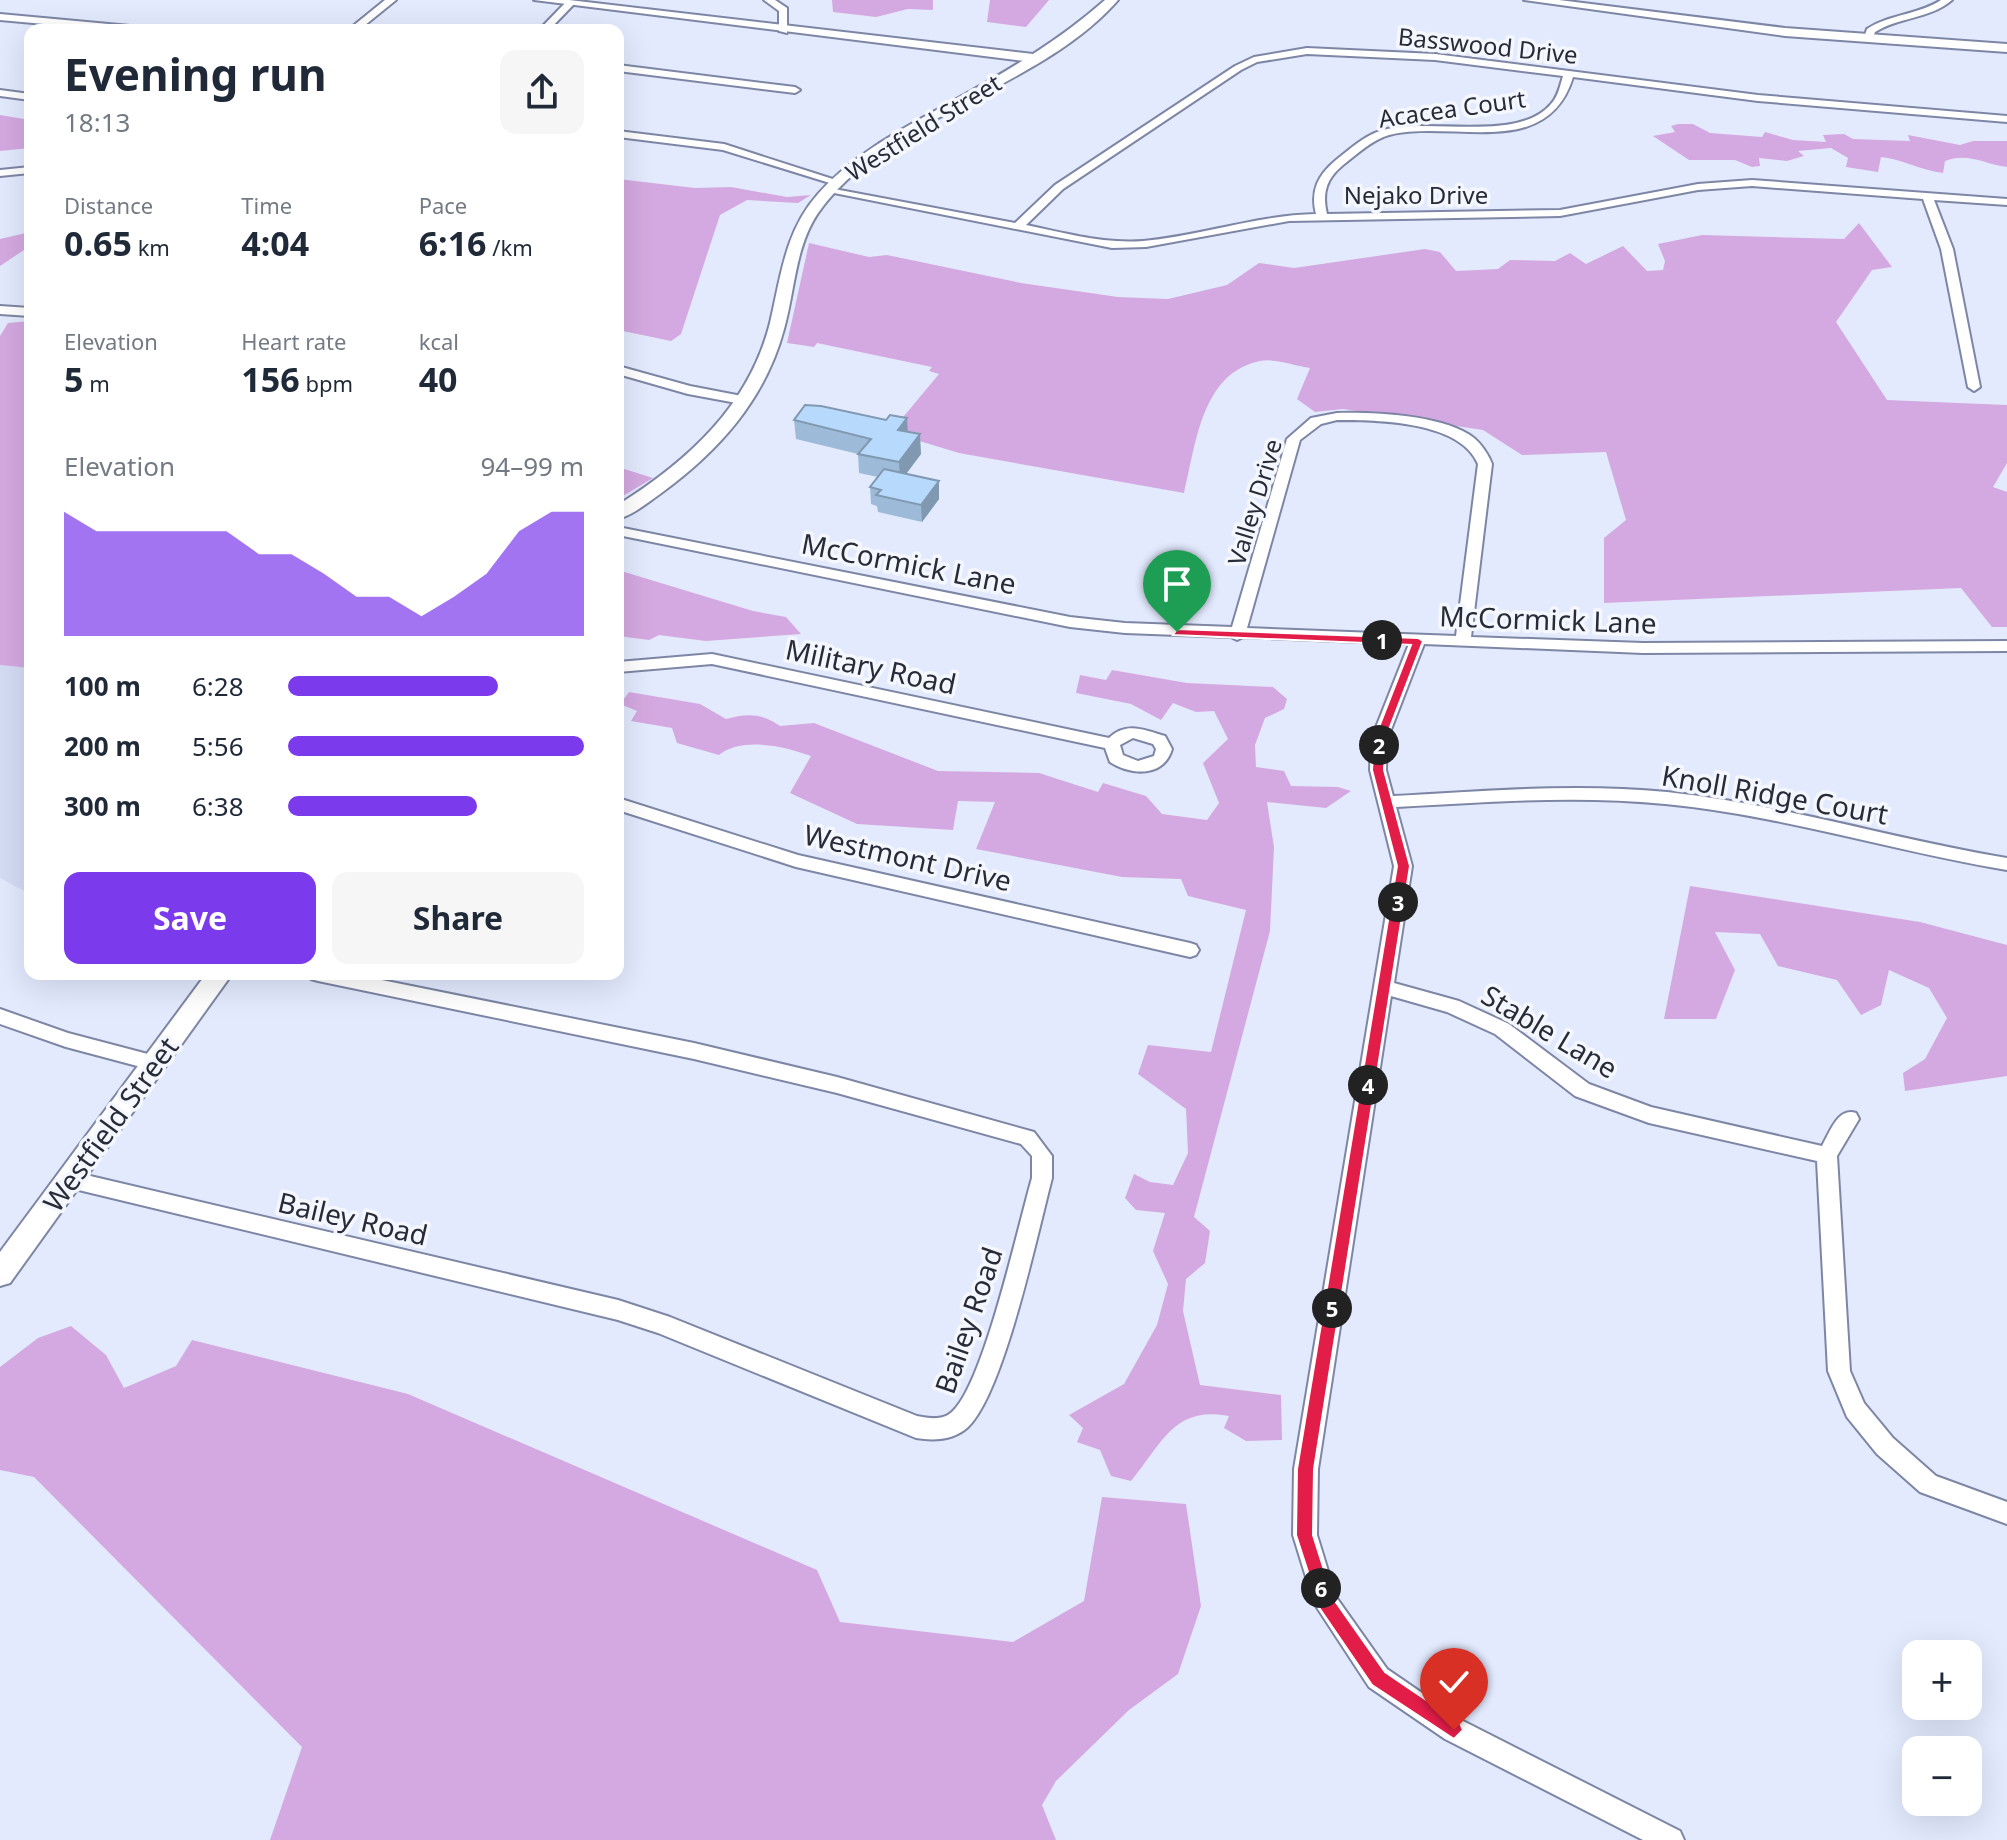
<!DOCTYPE html>
<html lang="en">
<head>
<meta charset="utf-8">
<style>
  :root { --surface:#fff; --page:#f6f6f7; --text:#1f2937; --muted:#747a83; --accent:#7c3aed }
  body { margin:0; font-family:"Noto Sans",sans-serif; background:var(--page); color:var(--text); height:100vh; display:flex; flex-direction:column; font-size:30px; white-space:nowrap }
  * { box-sizing:border-box; margin:0 }
  p { font-size:26px; color:var(--muted) }
  .icon { flex:none; width:44px; height:44px; fill:none; stroke:currentColor; stroke-width:2; stroke-linecap:round; stroke-linejoin:round }
  .map { position:relative; flex:1; overflow:hidden }
  .sheet { position:absolute; left:24px; top:24px; width:600px; height:956px; display:flex; flex-direction:column; background:var(--surface); border-radius:16px; box-shadow:0 8px 32px #0002 }
  .sheet>* { flex:none }
  .fabs { position:absolute; left:1902px; top:1640px; display:grid; gap:16px }
  .fabs a { display:grid; place-items:center; width:80px; height:80px; border-radius:16px; background:var(--surface); box-shadow:0 8px 32px #0002; font-size:40px }
  .pin { position:absolute; display:grid; place-items:center; width:68px; height:68px; color:#fff; margin:-82px -34px; border-radius:50% 50% 50% 0; rotate:-45deg; box-shadow:0 0 8px #0007 }
  .pin .icon { rotate:45deg }
  .km { position:absolute; width:40px; height:40px; margin:-20px; border-radius:50%; background:#222; color:#fff; font-size:22px; line-height:40px; text-align:center }
  .round { display:grid; place-items:center; flex:none; width:84px; height:84px; border-radius:16px; background:var(--page) }
  .head { display:flex; align-items:center; justify-content:space-between; height:136px; padding:0 40px }
  h1 { font-size:44px; font-weight:700; line-height:60px }
  .stats { display:grid; grid-template-columns:repeat(3,1fr); gap:12px; height:136px; padding:8px 40px }
  .stats div { display:grid; align-content:center }
  .stats b { font-size:34px; font-weight:700 }
  .stats small { font-size:22px; font-weight:400 }
  .stats p { font-size:22px }
  .chart { height:224px; padding:16px 40px }
  .chart p { display:flex; justify-content:space-between }
  .chart svg { width:100%; height:144px; margin-top:8px; fill:var(--accent); opacity:.7 }
  .cta { display:flex; gap:16px; margin-top:auto; padding:16px 40px }
  .cta a { flex:1; height:92px; border-radius:16px; background:var(--accent); color:#fff; font-size:32px; font-weight:700; line-height:92px; text-align:center }
  .cta a+a { background:var(--page); color:var(--text) }
  ul { padding:0 40px; list-style:none; font-size:26px }
  li { display:grid; grid-template-columns:128px 96px 1fr; align-items:center; height:60px }
  li i { height:20px; border-radius:10px; background:var(--accent) }
  .map>svg:first-child { display:block }
  .built { fill:#d4dcf4 }
  .green { fill:#d4a9e1 }
  .lines { fill:none; stroke-linecap:round; stroke-linejoin:round }
  .minor-casing { stroke:#7d86a4; stroke-width:4 }
  .tertiary-casing { stroke:#7d86a4; stroke-width:4 }
  .secondary-casing { stroke:#7d86a4; stroke-width:4 }
  .minor { fill:#fff; fill-rule:evenodd }
  .tertiary { fill:#fff; fill-rule:evenodd }
  .secondary { fill:#fff; fill-rule:evenodd }
  .wall { fill:#9dbbd8 }
  .shaded-wall { fill:#8098b0 }
  .building { fill:#b7d9fb; stroke:#8098b0; stroke-width:2 }
  .route { fill:#e11d48; stroke:#fff; stroke-width:2 }
  .labels { text-anchor:middle; dominant-baseline:central; stroke-width:7; stroke-linejoin:round; paint-order:stroke }
  .far-street-label { font-size:24px; fill:#282c38; stroke:#f5f7fe }
  .street-label { font-size:28px; fill:#282c38; stroke:#f5f7fe }
</style>
</head>
<body>
<div class="map">
<svg width="2007" height="1840" viewBox="0 0 2007 1840">
  <rect width="100%" height="100%" fill="#e3eafe"/>
  <path class="built" d="M0 665 30 668V894L0 878Z"/>
  <g class="green">
    <path d="M832 0H933V10L908 9 876 17 833 12Z"/>
    <path d="M990 0H1049L1026 27 987 22Z"/>
    <path d="M0 115 30 120V148L0 151Z"/>
    <path d="M1678 124H1693L1710 133 1762 137 1765 132 1793 140 1826 142 1823 135 1844 134 1853 139 1910 141 1908 135 1960 145 1973 141H2007V167C1984 164 1968 152 1945 161L1943 173C1919 170 1903 159 1881 157L1878 172 1846 167 1848 158 1831 148 1798 151 1804 156 1787 161 1759 158 1760 166 1752 167 1735 160H1689L1653 136 1675 132 1671 126Z"/>
    <path d="M618 179 695 188 731 187 787 197 811 195 798 203 747 200 720 215 681 334 671 341 618 330Z"/>
    <path d="M1859 223 1892 267 1872 270 1836 322 1887 400 2007 405V463L1993 487 2007 492V627H1992L1961 588 1604 603V538L1626 520 1606 452 1522 455 1483 430 1343 409 1315 412 1297 399 1310 368C1296 366 1274 358 1260 361 1201 373 1196 445 1184 493L959 453 916 440 921 434 894 428 939 374 929 371 932 367 817 343 814 347 787 343 809 243 869 257 887 255 1021 283 1118 297 1168 299 1227 285 1259 263 1294 268 1425 249 1440 252 1456 271 1498 269 1510 260 1555 261 1570 253 1586 264 1623 246 1647 271 1663 270 1665 261 1658 244 1702 235 1844 239Z"/>
    <path d="M30 232V246L0 266V239Z"/>
    <path d="M30 321V668L0 665V336L8 323Z"/>
    <path d="M618 467 653 478 618 499Z"/>
    <path d="M618 570 753 611 786 617 801 634 706 641 659 635 649 640 618 636Z"/>
    <path d="M1112 670 1187 683 1273 687 1287 699 1284 709 1265 718 1255 745 1256 767 1284 771 1291 786 1338 787 1351 791 1326 808 1267 802 1274 847 1270 931 1194 1217 1210 1231 1205 1263 1186 1279 1183 1311 1200 1385 1281 1395 1282 1440 1246 1441 1224 1428 1229 1416C1174 1406 1163 1442 1131 1481L1111 1476 1100 1450 1077 1442 1083 1428 1069 1415 1124 1384 1157 1325 1168 1284 1153 1251 1165 1213 1136 1210 1125 1198 1134 1174 1150 1182 1173 1185 1188 1153 1186 1109 1138 1074 1148 1045 1211 1052 1246 910 1188 896 1181 879 1122 877 976 849 995 802 958 801 953 830 857 824 790 793 811 756C786 747 743 736 719 755L677 743 672 728 631 721 637 711 620 704 629 692 700 704 726 719C747 713 762 713 780 726L814 723 938 771 1039 773 1098 792 1103 783 1146 796 1162 814 1207 820 1219 803 1203 763 1228 739 1214 711 1196 712 1173 703 1161 720 1131 704 1076 693 1080 675 1106 680Z"/>
    <path d="M1690 886 1920 922 2007 945V1076L1905 1091 1903 1073 1925 1059 1947 1018 1929 988 1889 970 1881 1005 1861 1015 1837 980 1778 966 1760 934 1715 932 1735 970 1716 1019H1664Z"/>
    <path d="M71 1326 106 1355 124 1388 176 1366 192 1340 408 1394 817 1570 840 1622 1013 1642 1084 1601 1102 1497 1186 1504 1201 1606 1178 1674 1129 1710 1056 1781 1042 1805 1056 1840H270L302 1747 34 1477 0 1470V1367L38 1338Z"/>
  </g>
  <g class="lines">
    <g class="minor-casing">
      <g id="minor">
        <path d="M385 0H396L359 30H348Z"/>
        <path d="M764 0H775L787 8V33L779 31V11Z"/>
        <path d="M1941 0H1952C1930 19 1899 17 1875 32L1872 40 1864 38 1867 29C1890 14 1918 15 1941 0Z"/>
        <path d="M567 1 575 3 549 30H539Z"/>
        <path d="M0 14 141 27 146 30H110L0 20Z"/>
        <path d="M1307 48 1435 54 1758 95 2007 116V122L1758 101 1573 77C1547 162 1452 119 1389 135 1372 140 1357 154 1343 165 1326 179 1322 193 1327 214L1560 210 1698 184 1752 180 2007 199V205L1934 200 1953 249 1980 387 1974 391 1968 387 1941 249 1923 199 1752 186 1698 190 1560 216 1289 221 1146 247 1112 248 824 191 829 188 1015 223 1055 185 1235 66 1254 57ZM1307 54 1435 60 1563 76C1560 86 1558 97 1551 104 1518 143 1429 117 1383 130 1365 135 1350 149 1336 160 1318 175 1310 191 1316 214 1257 215 1201 236 1143 241 1104 244 1065 233 1026 225L1063 189 1241 70 1257 62Z"/>
        <path d="M618 65 795 87 800 90 795 93 618 71Z"/>
        <path d="M0 90 30 94V100L0 96Z"/>
        <path d="M618 131 724 144 842 182 833 184 723 150 618 137Z"/>
        <path d="M30 167V173L0 176V170Z"/>
        <path d="M0 306 30 308V316L0 314Z"/>
        <path d="M618 366 690 386 747 397 748 400 742 404 688 394 618 374Z"/>
        <path d="M1337 413C1373 412 1445 415 1474 438 1482 445 1488 454 1492 464L1471 637 1643 643 2007 641V651L1643 653 1424 644 1387 740 1386 770 1393 796C1484 791 1576 783 1667 792 1782 804 1893 839 2007 858V870C1893 851 1781 815 1665 804 1575 795 1486 802 1396 807L1412 866 1394 983 1459 1001 1509 1024 1589 1084 1651 1107 1822 1146C1830 1132 1838 1107 1856 1113L1859 1119 1837 1156 1850 1371 1864 1403 1893 1438 1936 1476 2007 1502V1524L1920 1492 1877 1454 1847 1417 1828 1371 1817 1161 1649 1123 1575 1096 1495 1034 1447 1012 1391 996 1318 1469 1317 1535 1336 1597 1387 1669 1463 1721 1680 1831 1684 1840H1643L1445 1739 1369 1687 1314 1603 1293 1535 1294 1469 1394 866 1370 770 1371 740 1409 644 1243 637 1237 640 1231 637 1125 633 1070 627 618 535V527L1070 617 1125 623 1232 627 1287 439 1311 418ZM1337 420C1378 420 1460 421 1478 464L1456 636 1247 628 1300 440 1321 424Z"/>
        <path d="M712 654 1109 738C1126 721 1145 730 1165 736L1172 749C1164 777 1132 776 1110 762L1105 748 712 664 618 672V662ZM1133 738 1153 744 1156 749 1154 756 1138 761 1123 755 1120 745Z"/>
        <path d="M618 798 798 855 1190 943 1196 945 1199 950 1196 955 1190 957 796 867 618 810Z"/>
        <path d="M309 974H352L694 1043 837 1077 1034 1132 1052 1156V1178C1038 1231 1004 1393 968 1427 954 1440 934 1441 916 1438L658 1333 618 1320 62 1186 59 1180 62 1174 69 1171 618 1300 670 1317 917 1416C929 1418 942 1421 952 1412 984 1383 1018 1226 1032 1178V1156L1021 1144 837 1093 694 1059 318 981 311 979Z"/>
        <path d="M0 1009 68 1033 163 1058 166 1063 163 1068 156 1071 66 1047 0 1024Z"/>
      </g>
    </g>
    <g class="tertiary-casing">
      <path id="tertiary" d="M534 0H569L1033 54 1039 58 1033 62Z"/>
    </g>
    <g class="secondary-casing">
      <g id="secondary">
        <path d="M1105 0H1118C1040 90 886 116 818 213 795 247 795 290 784 329 765 400 718 452 660 494 647 503 633 515 618 519V505C688 461 749 406 770 323 781 276 785 231 818 194 854 153 906 127 953 101 1007 71 1059 41 1105 0Z"/>
        <path d="M1524 0H1559L1785 28 2007 44V52L1785 36Z"/>
        <path d="M206 974H232L10 1283 0 1286V1252Z"/>
      </g>
    </g>
    <use href="#minor" class="minor"/>
    <use href="#tertiary" class="tertiary"/>
    <use href="#secondary" class="secondary"/>
  </g>
  <path class="wall" d="M907 418 908 432 921 454 906 474 939 481V499L922 522 878 512 877 506 871 504 870 487 878 477 859 473 858 454 796 439 794 420H886Z"/>
  <g class="shaded-wall">
    <path d="M907 418 908 437 898 430Z"/>
    <path d="M920 434 921 454 900 482 899 462Z"/>
    <path d="M939 481V499L922 522 921 505Z"/>
  </g>
  <g class="building">
    <path d="M805 405 821 406 886 420 890 415 907 418 898 430 920 434 899 462 858 454 871 439 794 420Z"/>
    <path d="M884 469 939 481 921 505 876 495 881 490 870 487Z"/>
  </g>
  <path class="route" d="M1177 629 1418 638 1423 641 1385 740 1384 770 1410 866 1314 1469 1313 1535 1333 1598 1385 1672 1460 1723 1463 1730 1454 1739 1372 1685 1320 1609 1296 1535 1297 1469 1397 866 1372 770 1374 740 1411 645 1173 635Z"/>
  <g class="labels">
    <g class="far-street-label">
      <text transform="translate(1488 45) rotate(6)">Basswood Drive</text>
      <text transform="translate(1452 108) rotate(-8)">Acacea Court</text>
      <text transform="translate(923 127) rotate(-32)">Westfield Street</text>
      <text x="1416" y="194">Nejako Drive</text>
      <text transform="translate(1254 502) rotate(-73)">Valley Drive</text>
    </g>
    <g class="street-label">
      <text transform="translate(909 563) rotate(11)">McCormick Lane</text>
      <text transform="translate(1548 619) rotate(2)">McCormick Lane</text>
      <text transform="translate(871 666) rotate(12)">Military Road</text>
      <text transform="translate(1775 794) rotate(10)">Knoll Ridge Court</text>
      <text transform="translate(908 857) rotate(13)">Westmont Drive</text>
      <text transform="translate(1550 1031) rotate(31)">Stable Lane</text>
      <text transform="translate(110 1124) rotate(-54)">Westfield Street</text>
      <text transform="translate(353 1218) rotate(13)">Bailey Road</text>
      <text transform="translate(968 1320) rotate(-71)">Bailey Road</text>
    </g>
  </g>
</svg>
<div class="fabs">
<a>+</a>
<a>−</a>
</div>
<div class="pin" style="left:1177px;top:632px;background:#1e9e55"><svg class="icon" aria-label="arrive" viewBox="0 0 24 24"><path d="M6 21V4h12l-3 4 3 4H6"/></svg></div>
<div class="pin" style="left:1454px;top:1730px;background:#d93025"><svg class="icon" aria-label="check" viewBox="0 0 24 24"><path d="M5 12l5 5 9-10"/></svg></div>
<b class="km" style="left:1382px;top:640px">1</b>
<b class="km" style="left:1379px;top:745px">2</b>
<b class="km" style="left:1398px;top:902px">3</b>
<b class="km" style="left:1368px;top:1085px">4</b>
<b class="km" style="left:1332px;top:1308px">5</b>
<b class="km" style="left:1321px;top:1588px">6</b>
<section class="sheet">
<div class="head"><div><h1>Evening run</h1><p>18:13</p></div><a class="round"><svg class="icon" aria-label="share" viewBox="0 0 24 24"><path d="M12 15V3M7 8l5-5 5 5M5 13v7h14v-7"/></svg></a></div>
<div class="stats">
<div><p>Distance</p><b>0.65<small> km</small></b></div>
<div><p>Time</p><b>4:04</b></div>
<div><p>Pace</p><b>6:16<small> /km</small></b></div>
</div>
<div class="stats">
<div><p>Elevation</p><b>5<small> m</small></b></div>
<div><p>Heart rate</p><b>156<small> bpm</small></b></div>
<div><p>kcal</p><b>40</b></div>
</div>
<div class="chart"><p><span>Elevation</span>94–99 m</p>
<svg viewBox="0 0 160 44" preserveAspectRatio="none"><path d="M0 44V6L10 12L20 12L30 12L40 12L50 12L60 19L70 19L80 25L90 32L100 32L110 38L120 32L130 25L140 12L150 6L160 6V44z"/></svg>
</div>
<ul>
<li><b>100 m</b>6:28<i style="width:71%"></i></li>
<li><b>200 m</b>5:56<i style="width:100%"></i></li>
<li><b>300 m</b>6:38<i style="width:64%"></i></li>
</ul>
<div class="cta"><a>Save</a><a>Share</a></div>
</section>
</div>
</body>
</html>
